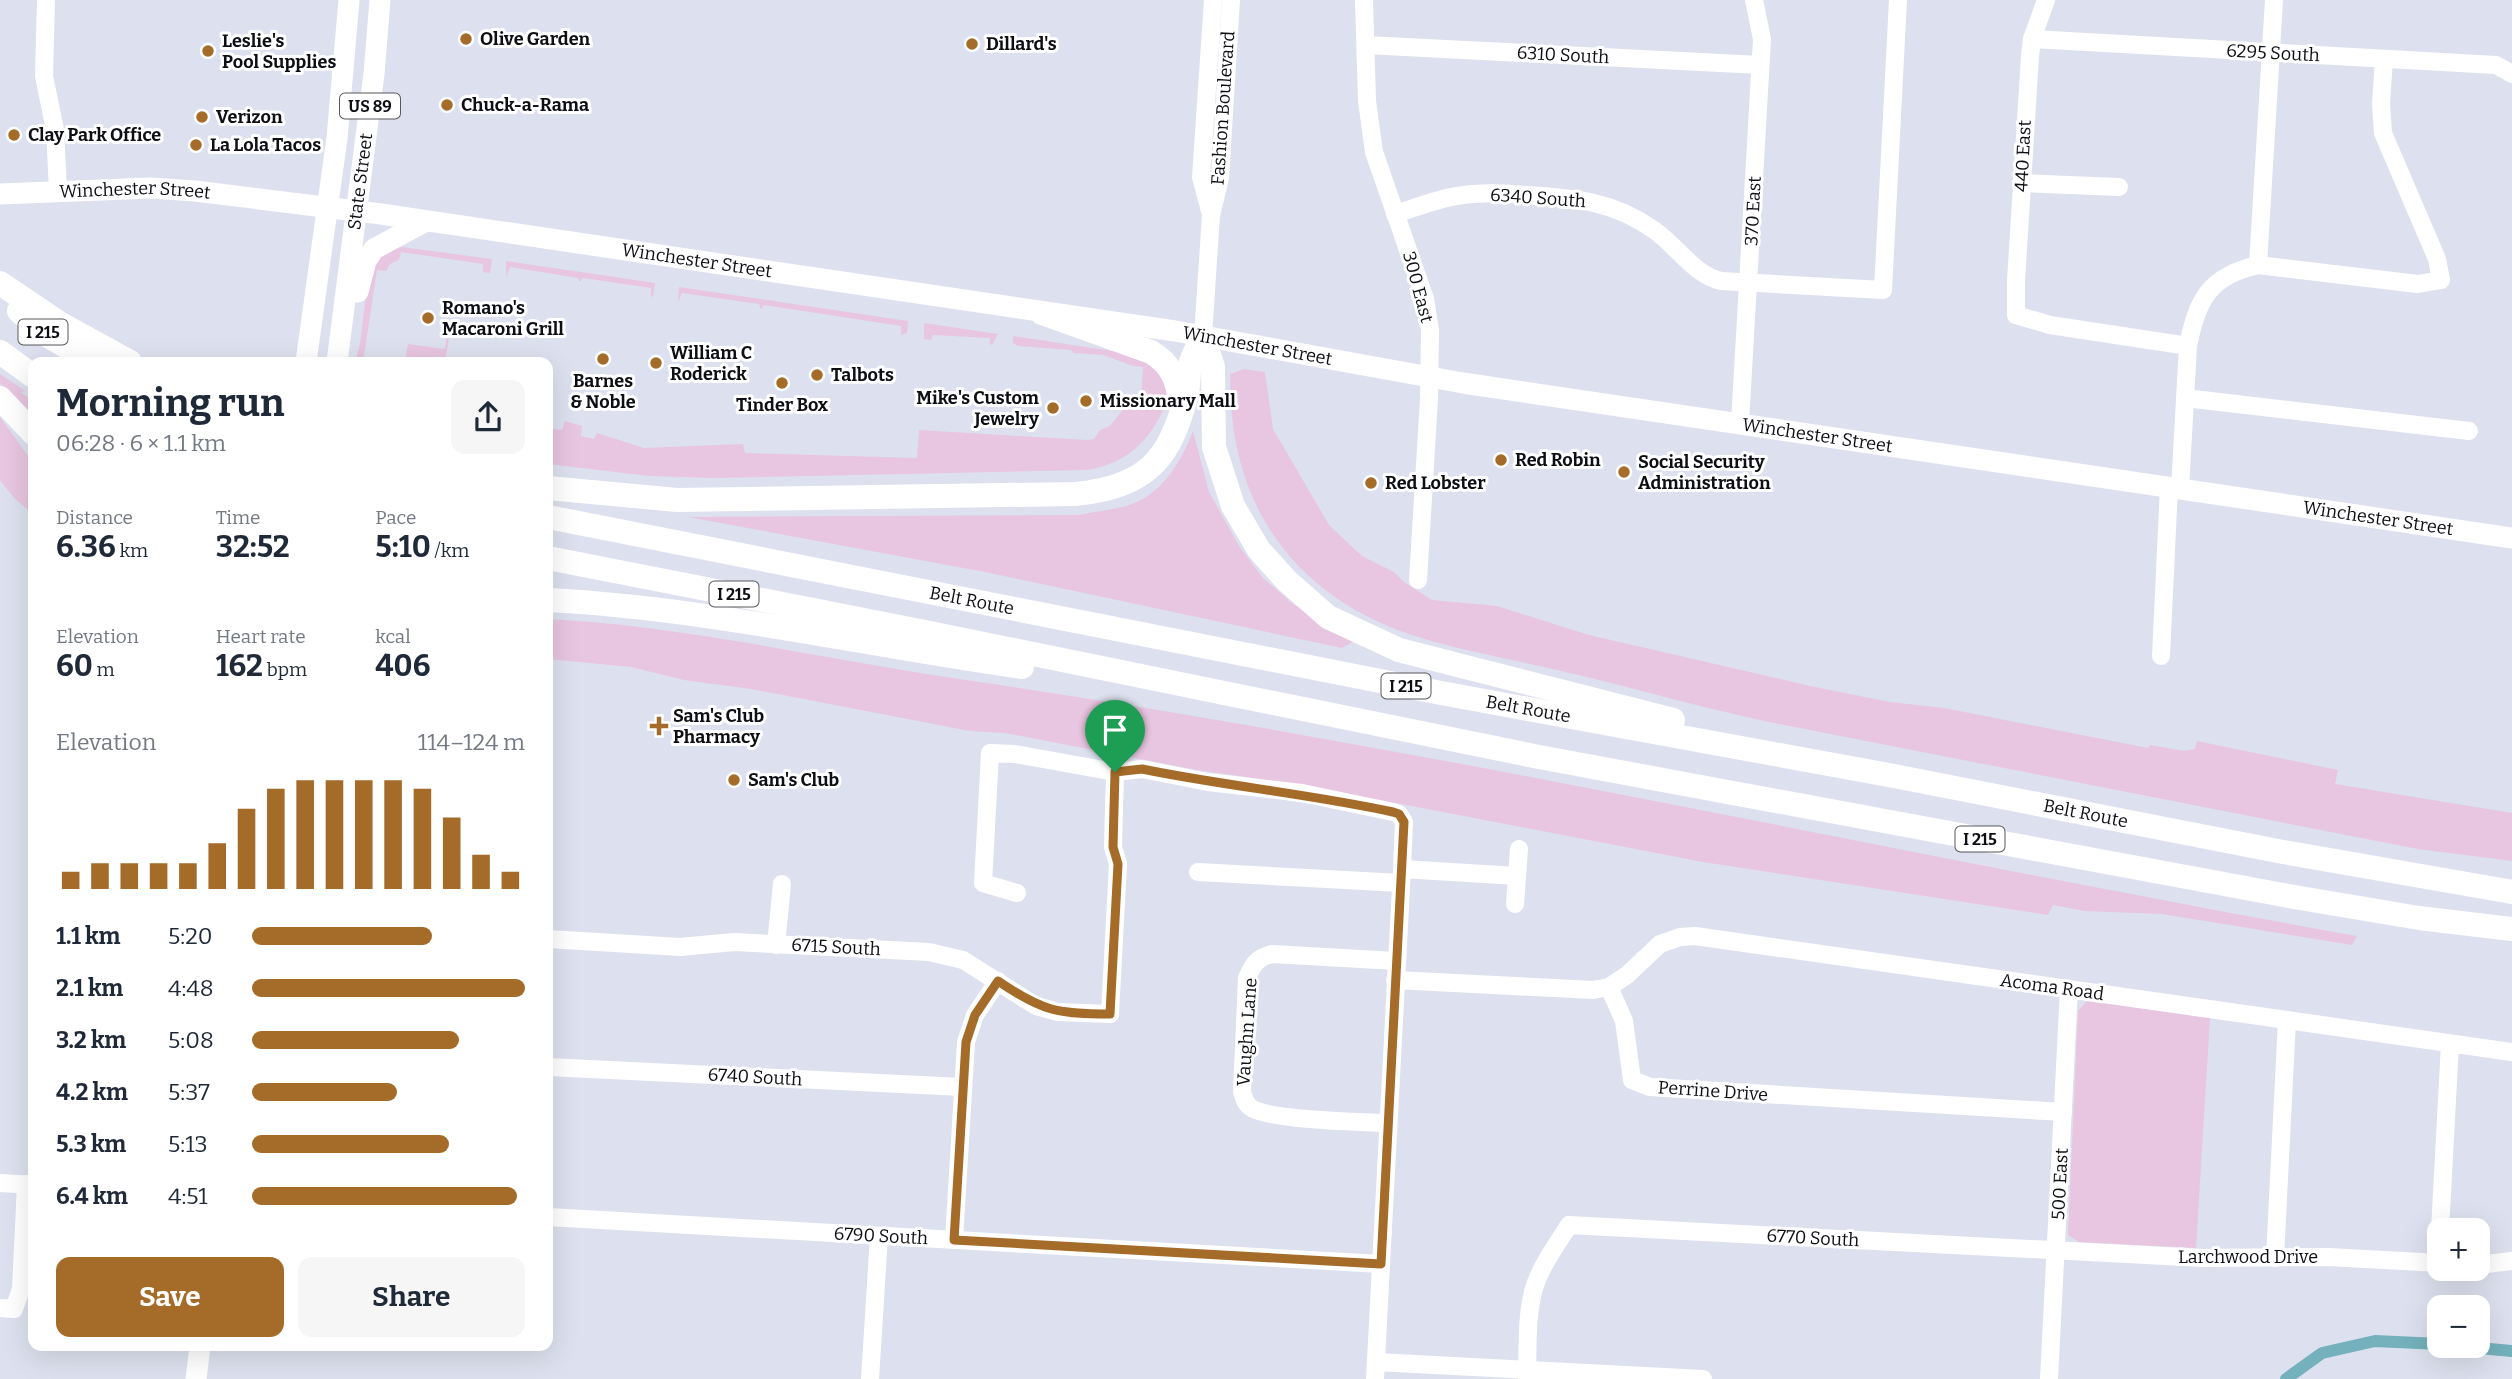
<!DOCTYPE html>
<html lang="en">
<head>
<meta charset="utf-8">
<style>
  :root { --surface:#fff; --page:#f6f6f7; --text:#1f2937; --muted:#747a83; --accent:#a46b29 }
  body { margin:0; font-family:Bitter,serif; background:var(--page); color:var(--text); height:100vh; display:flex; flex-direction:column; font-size:26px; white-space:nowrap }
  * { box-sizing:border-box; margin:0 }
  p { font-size:23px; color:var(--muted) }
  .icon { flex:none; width:38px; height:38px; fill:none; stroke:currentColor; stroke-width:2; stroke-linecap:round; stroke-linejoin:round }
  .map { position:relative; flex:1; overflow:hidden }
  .details { position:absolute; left:28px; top:357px; width:525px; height:994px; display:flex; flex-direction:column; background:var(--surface); border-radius:14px; box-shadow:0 7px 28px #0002 }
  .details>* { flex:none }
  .controls { position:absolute; left:2427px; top:1218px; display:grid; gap:14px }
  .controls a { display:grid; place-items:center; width:63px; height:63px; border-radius:14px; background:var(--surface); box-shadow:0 7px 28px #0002; font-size:35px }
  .pin { position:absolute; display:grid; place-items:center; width:60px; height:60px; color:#fff; margin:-72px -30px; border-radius:50% 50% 50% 0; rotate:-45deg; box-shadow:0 0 7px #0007 }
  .pin .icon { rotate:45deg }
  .round { display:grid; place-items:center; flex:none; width:74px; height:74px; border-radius:14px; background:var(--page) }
  .head { display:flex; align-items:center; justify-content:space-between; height:119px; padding:0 28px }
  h1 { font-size:38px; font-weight:700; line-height:52px }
  .figures { display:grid; grid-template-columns:repeat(3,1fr); gap:10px; height:119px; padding:7px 28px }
  .figures div { display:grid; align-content:center }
  .figures b { font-size:30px; font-weight:700 }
  .figures small { font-size:19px; font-weight:400 }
  .figures p { font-size:19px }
  .chart { height:196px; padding:14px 28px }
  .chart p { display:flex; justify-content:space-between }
  .chart svg { width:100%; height:126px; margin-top:7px; stroke:var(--accent); stroke-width:6 }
  .cta { display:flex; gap:14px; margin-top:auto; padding:14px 28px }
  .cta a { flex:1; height:80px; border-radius:14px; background:var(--accent); color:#fff; font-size:28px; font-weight:700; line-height:80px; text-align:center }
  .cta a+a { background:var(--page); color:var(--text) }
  ul { padding:0 28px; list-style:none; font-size:23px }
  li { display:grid; grid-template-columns:112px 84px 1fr; align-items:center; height:52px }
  li i { height:18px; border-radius:9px; background:var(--accent) }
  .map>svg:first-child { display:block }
  .green { fill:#e8c5e0 }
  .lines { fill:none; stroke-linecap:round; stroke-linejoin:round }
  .canal { stroke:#74b1bd; stroke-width:12 }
  .minor { stroke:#fff; stroke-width:18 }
  .major { stroke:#fff; stroke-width:21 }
  .highway { stroke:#fff; stroke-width:24 }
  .route-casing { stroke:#fff; stroke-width:14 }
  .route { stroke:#a46b29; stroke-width:9 }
  .poi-dot { fill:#a46b29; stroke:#fff; stroke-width:2.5 }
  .labels { text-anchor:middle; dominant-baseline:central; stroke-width:6; stroke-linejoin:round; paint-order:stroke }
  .shield { fill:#fff; stroke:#56575a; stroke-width:2 }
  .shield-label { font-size:16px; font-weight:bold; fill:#0e0f14 }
  .poi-label { font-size:18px; font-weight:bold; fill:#0e0f14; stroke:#fff; text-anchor:start }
  .street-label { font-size:18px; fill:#0e0f14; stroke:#fff }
</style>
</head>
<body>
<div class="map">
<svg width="2512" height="1379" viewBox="0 0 2512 1379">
  <rect width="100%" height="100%" fill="#dde1ef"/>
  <g class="green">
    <path d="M394 246 492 259 490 273 483 272V264L401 252 399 260 390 264 386 271 377 270 363 362H355L360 344 369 270 371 263Z"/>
    <path d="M506 261 655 283 653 297 651 296V288L583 278 580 282 578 278 510 267 506 277Z"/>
    <path d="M679 287 908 321 907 333 901 335V326L764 305 761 309 759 304 682 293 678 302Z"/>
    <path d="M924 323 998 334 992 345 990 344V338L933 335 931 340 924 339Z"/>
    <path d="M447 336 449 337 445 362 405 361 408 344 445 349Z"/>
    <path d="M1013 336 1126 353 1151 360 1174 398C1165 405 1161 416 1155 425 1139 451 1117 465 1087 470L715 478 649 476 548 464V428L562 430 565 421 582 426 581 436 594 439 597 433 644 448 743 444 745 453 917 458 919 430 1087 440 1094 439 1100 430 1110 426 1122 411 1123 404 1124 408H1133L1134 399H1141L1143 367 1133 366 1103 355 1074 353 1071 350 1018 346 1013 343Z"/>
    <path d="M1244 369 1265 372 1273 429 1329 525 1362 556 1394 572 1404 582 1432 600 1497 606 1589 635 1810 686 1890 702 1944 708 2148 748 2150 745 2184 751 2195 749 2197 741 2338 770 2335 784 2512 813V861L2418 849 1769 722C1698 707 1628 686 1557 670 1514 660 1470 652 1428 640 1328 612 1256 546 1236 443 1231 420 1231 397 1230 374Z"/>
    <path d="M0 374 24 390 22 393 33 401V416L0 383Z"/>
    <path d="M0 417 33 463V514L14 498 0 480Z"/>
    <path d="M1193 431 1209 492 1239 546 1263 578 1293 604 1356 640 1342 648 985 572 688 517 1079 515C1096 511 1116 510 1132 504 1163 493 1182 460 1193 431Z"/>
    <path d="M548 619C686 626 822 659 959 679 1428 747 1891 853 2357 936L2352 945 2162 914 2085 911 2053 905 2048 915 1703 862 1297 784 1197 770 1005 733 970 731 751 689 684 680 631 667 548 659Z"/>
    <path d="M2090 1001 2210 1018 2196 1248 2079 1242 2068 1235 2078 1011 2086 1002Z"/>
  </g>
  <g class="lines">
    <g class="canal">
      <path d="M2457 1346 2512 1351"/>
      <path d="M2286 1379 2322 1353 2375 1341 2440 1344"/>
    </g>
    <g class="minor">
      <path d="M46 0 44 76 55 130 58 191"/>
      <path d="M1364 0 1367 101 1374 152 1425 299 1430 330 1429 399 1418 580"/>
      <path d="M2046 0 2032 39 2030 56 2016 281V315L2050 325 2188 346"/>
      <path d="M2032 39 2496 65 2512 74"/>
      <path d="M1366 45 1760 65"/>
      <path d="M2021 183 2119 187"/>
      <path d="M1210 211 1201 177 1213 0"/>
      <path d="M1395 214C1416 208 1436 199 1457 196 1480 192 1504 193 1527 195 1575 198 1613 201 1654 230 1677 246 1693 274 1721 281L1883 290 1898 0"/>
      <path d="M2258 265 2274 0"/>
      <path d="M1203 336 1211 215 1220 178 1231 0"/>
      <path d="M2185 398 2469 431"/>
      <path d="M1740 423 1762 39 1754 0"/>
      <path d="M2180 489 2188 346C2197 300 2209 276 2258 265L2418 284 2441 280 2437 259 2383 133 2381 104 2384 59"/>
      <path d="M2161 656 2169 487"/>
      <path d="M1402 869 1517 876"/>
      <path d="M1198 872 1401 883"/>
      <path d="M1017 893 983 883 990 753 1015 754 1115 772 1142 769 1208 782 1302 793 1393 812 1399 814 1404 822 1402 869 1375 1379"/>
      <path d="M1515 904 1519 849"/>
      <path d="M548 939 680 947 734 942 929 952 963 960 1036 1006 1058 1012 1110 1014 1118 864 1113 847 1115 772"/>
      <path d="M776 945 782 884"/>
      <path d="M1395 980 1593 990 1609 987 1627 975 1660 944 1680 937 1695 936 2512 1052"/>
      <path d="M1609 987 1624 1021 1632 1080 1650 1087 2063 1112"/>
      <path d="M548 1067 962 1087"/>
      <path d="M1387 1123C1363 1122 1265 1120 1250 1107 1245 1103 1244 1098 1242 1092L1247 978C1253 964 1257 958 1272 954L1396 961"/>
      <path d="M0 1183 33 1185"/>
      <path d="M548 1217 1381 1264"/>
      <path d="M2440 1230 2450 1044"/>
      <path d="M954 1240 966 1042 975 1015 998 981"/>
      <path d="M2275 1258 2287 1020"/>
      <path d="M2478 1265 2512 1261"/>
      <path d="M0 1308 14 1309 21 1289 26 1184"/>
      <path d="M1376 1362 1703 1379"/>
      <path d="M870 1379 879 1236"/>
      <path d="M1527 1379C1528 1351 1526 1320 1533 1292 1539 1268 1556 1246 1569 1225L2203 1258 2328 1257 2440 1263"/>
      <path d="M2049 1379 2069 989"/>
    </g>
    <g class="major">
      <path id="s1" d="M0 194 151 188 195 191 381 214 1175 331 1463 383 2512 538"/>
      <path d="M358 292 366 261 374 249 426 221"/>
      <path d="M306 362 337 138 349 0"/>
      <path id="s2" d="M337 362 374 74 380 0"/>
      <path d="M196 1379 200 1346"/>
    </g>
    <g class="highway">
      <path d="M0 283 59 323 130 362"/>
      <path d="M19 311 45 334 92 362"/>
      <path d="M1042 313 1151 352C1171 364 1178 380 1180 403"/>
      <path d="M1203 336 1213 367 1214 447 1233 506 1259 550 1287 581 1328 617 1399 650 1673 720"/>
      <path d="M0 352 33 376"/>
      <path d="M0 398 33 433"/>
      <path d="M548 488 677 500 1075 494C1146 487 1171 460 1187 392 1189 383 1188 374 1190 365 1192 356 1199 345 1203 336"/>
      <path id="s3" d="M548 517 1441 693 1894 776 2283 852 2512 892"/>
      <path d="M548 558 920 631 1539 757 2294 897 2419 918 2512 929"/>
      <path d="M548 600C707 608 864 645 1022 667"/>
    </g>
  </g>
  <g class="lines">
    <g class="route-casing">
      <path id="route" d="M1142 769C1225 786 1310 794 1393 812L1399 814 1404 822 1381 1264 954 1240 966 1042 975 1015 998 981C1042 1011 1057 1014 1110 1014L1118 864 1113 847 1115 772Z"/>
    </g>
    <use href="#route" class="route"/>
  </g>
  <g class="poi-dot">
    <circle cx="466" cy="39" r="7"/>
    <circle cx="972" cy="44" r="7"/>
    <circle cx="208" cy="51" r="7"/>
    <circle cx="447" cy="105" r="7"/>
    <circle cx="202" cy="117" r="7"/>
    <circle cx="14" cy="135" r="7"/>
    <circle cx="196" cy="145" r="7"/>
    <circle cx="428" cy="318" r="7"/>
    <circle cx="603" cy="359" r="7"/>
    <circle cx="656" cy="363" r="7"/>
    <circle cx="817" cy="375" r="7"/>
    <circle cx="782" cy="383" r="7"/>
    <circle cx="1086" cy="401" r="7"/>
    <circle cx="1053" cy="408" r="7"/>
    <circle cx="1501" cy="460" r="7"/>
    <circle cx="1624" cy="472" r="7"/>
    <circle cx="1371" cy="483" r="7"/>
    <path d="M655.5 715.5h7v7h7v7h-7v7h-7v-7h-7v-7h7z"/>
    <circle cx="734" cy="780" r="7"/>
  </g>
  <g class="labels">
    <g class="shield">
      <rect x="340" y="93.5" width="60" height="25" rx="5"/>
      <rect x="18.5" y="319.5" width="49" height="25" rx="5"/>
      <rect x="709.5" y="581.5" width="49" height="25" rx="5"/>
      <rect x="1381.5" y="673.5" width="49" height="25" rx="5"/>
      <rect x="1955.5" y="826.5" width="49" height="25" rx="5"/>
    </g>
    <g class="shield-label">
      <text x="370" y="106">US 89</text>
      <text x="43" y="332">I 215</text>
      <text x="734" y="594">I 215</text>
      <text x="1406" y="686">I 215</text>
      <text x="1980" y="839">I 215</text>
    </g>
    <g class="poi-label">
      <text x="480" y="39">Olive Garden</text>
      <text x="222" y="41">Leslie's<tspan x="222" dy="21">Pool Supplies</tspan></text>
      <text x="986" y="44">Dillard's</text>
      <text x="461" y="105">Chuck-a-Rama</text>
      <text x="216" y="117">Verizon</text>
      <text x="28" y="135">Clay Park Office</text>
      <text x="210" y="145">La Lola Tacos</text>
      <text x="442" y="308">Romano's<tspan x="442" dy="21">Macaroni Grill</tspan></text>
      <text x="670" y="353">William C<tspan x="670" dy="21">Roderick</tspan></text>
      <text x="831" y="375">Talbots</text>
      <text x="603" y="381" text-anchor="middle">Barnes<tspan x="603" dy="21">&amp; Noble</tspan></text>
      <text x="1039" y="398" text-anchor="end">Mike's Custom<tspan x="1039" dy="21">Jewelry</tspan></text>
      <text x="1100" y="401">Missionary Mall</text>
      <text x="782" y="405" text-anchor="middle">Tinder Box</text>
      <text x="1515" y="460">Red Robin</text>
      <text x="1638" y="462">Social Security<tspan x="1638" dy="21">Administration</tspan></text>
      <text x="1385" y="483">Red Lobster</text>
      <text x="673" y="716">Sam's Club<tspan x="673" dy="21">Pharmacy</tspan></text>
      <text x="748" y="780">Sam's Club</text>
    </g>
    <g class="street-label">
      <text transform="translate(2273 53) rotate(3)">6295 South</text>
      <text transform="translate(1563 55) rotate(3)">6310 South</text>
      <text transform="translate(1223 108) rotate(-86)">Fashion Boulevard</text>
      <text transform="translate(2023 156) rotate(-87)">440 East</text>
      <text stroke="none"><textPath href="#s2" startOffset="182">State Street</textPath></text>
      <text stroke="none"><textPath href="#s1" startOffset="135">Winchester Street</textPath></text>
      <text transform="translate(1538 198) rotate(4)">6340 South</text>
      <text transform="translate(1753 211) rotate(-87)">370 East</text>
      <text stroke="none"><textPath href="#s1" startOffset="702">Winchester Street</textPath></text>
      <text transform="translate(1418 287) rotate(75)">300 East</text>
      <text stroke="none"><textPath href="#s1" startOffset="1269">Winchester Street</textPath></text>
      <text stroke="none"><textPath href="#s1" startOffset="1836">Winchester Street</textPath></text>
      <text stroke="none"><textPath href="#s1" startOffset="2403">Winchester Street</textPath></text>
      <text stroke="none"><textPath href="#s3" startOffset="432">Belt Route</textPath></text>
      <text stroke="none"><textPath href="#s3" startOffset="999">Belt Route</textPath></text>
      <text stroke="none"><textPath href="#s3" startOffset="1566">Belt Route</textPath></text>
      <text transform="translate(836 947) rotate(3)">6715 South</text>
      <text transform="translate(2052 987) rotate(8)">Acoma Road</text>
      <text transform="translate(1247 1032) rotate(-86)">Vaughn Lane</text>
      <text transform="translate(755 1077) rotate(3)">6740 South</text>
      <text transform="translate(1713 1091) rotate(4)">Perrine Drive</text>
      <text transform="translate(2060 1184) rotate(-87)">500 East</text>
      <text transform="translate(881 1236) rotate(3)">6790 South</text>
      <text transform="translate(1813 1238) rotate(3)">6770 South</text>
      <text x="2248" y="1257">Larchwood Drive</text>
    </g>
  </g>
</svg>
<div class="controls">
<a>+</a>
<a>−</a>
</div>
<div class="pin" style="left:1115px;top:772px;background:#1e9e55"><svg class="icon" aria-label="arrive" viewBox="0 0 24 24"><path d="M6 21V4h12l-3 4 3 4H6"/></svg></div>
<section class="details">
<div class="head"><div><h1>Morning run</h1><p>06:28 · 6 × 1.1 km</p></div><a class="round"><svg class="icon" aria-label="share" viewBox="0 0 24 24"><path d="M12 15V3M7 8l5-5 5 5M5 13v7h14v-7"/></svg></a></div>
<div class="figures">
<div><p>Distance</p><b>6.36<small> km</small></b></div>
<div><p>Time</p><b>32:52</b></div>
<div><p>Pace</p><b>5:10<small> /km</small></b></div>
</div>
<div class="figures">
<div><p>Elevation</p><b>60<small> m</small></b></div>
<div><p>Heart rate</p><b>162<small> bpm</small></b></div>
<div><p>kcal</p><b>406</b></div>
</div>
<div class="chart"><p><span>Elevation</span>114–124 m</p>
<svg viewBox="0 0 160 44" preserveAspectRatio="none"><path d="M5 44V38M15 44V35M25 44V35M35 44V35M45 44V35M55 44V28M65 44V16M75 44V9M85 44V6M95 44V6M105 44V6M115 44V6M125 44V9M135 44V19M145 44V32M155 44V38"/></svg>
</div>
<ul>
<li><b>1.1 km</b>5:20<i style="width:66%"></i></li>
<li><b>2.1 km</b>4:48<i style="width:100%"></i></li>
<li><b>3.2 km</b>5:08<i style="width:76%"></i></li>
<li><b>4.2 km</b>5:37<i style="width:53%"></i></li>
<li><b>5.3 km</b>5:13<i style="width:72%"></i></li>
<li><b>6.4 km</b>4:51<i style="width:97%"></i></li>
</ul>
<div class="cta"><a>Save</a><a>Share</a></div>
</section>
</div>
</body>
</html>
